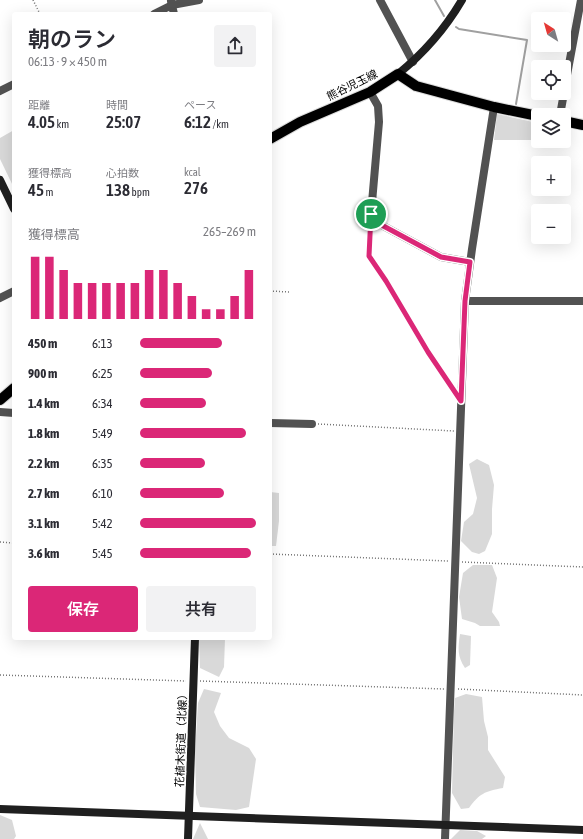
<!DOCTYPE html>
<html lang="ja">
<head>
<meta charset="utf-8">
<style>
  :root { --surface:#fff; --page:#f2f2f3; --text:#2b2b33; --muted:#7c7c81; --accent:#db2777 }
  body { margin:0; font-family:"Asap Condensed","Noto Sans JP",sans-serif; background:var(--page); color:var(--text); height:100vh; display:flex; flex-direction:column; font-size:15px; white-space:nowrap }
  * { box-sizing:border-box; margin:0 }
  p { font-size:13px; color:var(--muted) }
  .icon { flex:none; width:22px; height:22px; fill:none; stroke:currentColor; stroke-width:2; stroke-linecap:round; stroke-linejoin:round }
  .map { position:relative; flex:1; overflow:hidden }
  .side { position:absolute; left:12px; top:12px; width:260px; height:628px; display:flex; flex-direction:column; background:var(--surface); border-radius:4px; box-shadow:0 4px 16px #0002 }
  .side>* { flex:none }
  .needle { width:26px; rotate:323deg }
  .fabs { position:absolute; left:531px; top:12px; display:grid; gap:8px }
  .fabs a { display:grid; place-items:center; width:40px; height:40px; border-radius:4px; background:var(--surface); box-shadow:0 4px 16px #0002; font-size:20px }
  .pin { position:absolute; display:grid; place-items:center; width:34px; height:34px; color:#fff; margin:-17px; border:2px solid #fff; border-radius:50%; box-shadow:0 1px 4px #0007 }
  .round { display:grid; place-items:center; flex:none; width:42px; height:42px; border-radius:4px; background:var(--page) }
  .head { display:flex; align-items:center; justify-content:space-between; height:68px; padding:0 16px }
  h1 { font-size:22px; font-weight:600; line-height:30px }
  .stats { display:grid; grid-template-columns:repeat(3,1fr); gap:6px; height:68px; padding:4px 16px }
  .stats div { display:grid; align-content:center }
  .stats b { font-size:17px; font-weight:600 }
  .stats small { font-size:11px; font-weight:400 }
  .stats p { font-size:11px }
  .chart { height:112px; padding:8px 16px }
  .chart p { display:flex; justify-content:space-between }
  .chart svg { width:100%; height:72px; margin-top:4px; stroke:var(--accent); stroke-width:6 }
  .cta { display:flex; gap:8px; margin-top:auto; padding:8px 16px }
  .cta a { flex:1; height:46px; border-radius:4px; background:var(--accent); color:#fff; font-size:16px; font-weight:600; line-height:46px; text-align:center }
  .cta a+a { background:var(--page); color:var(--text) }
  ul { padding:0 16px; list-style:none; font-size:13px }
  li { display:grid; grid-template-columns:64px 48px 1fr; align-items:center; height:30px }
  li i { height:10px; border-radius:5px; background:var(--accent) }
  .map>svg:first-child { display:block }
  .green { fill:#d9d9d9 }
  .lines { fill:none; stroke-linecap:round; stroke-linejoin:round }
  .stream { stroke:#a0a0a0; stroke-width:2 }
  .primary-casing { stroke:#dbdbdb; stroke-width:12 }
  .path { stroke:#747474; stroke-width:1.5; stroke-dasharray:1 2; stroke-linecap:butt }
  .street { stroke:#525252; stroke-width:8 }
  .secondary { stroke:#1f1f1f; stroke-width:8 }
  .primary { stroke:#000; stroke-width:10 }
  .route-casing { stroke:#fff; stroke-width:8 }
  .route { stroke:#db2777; stroke-width:5 }
  .labels { text-anchor:middle; dominant-baseline:central; stroke-width:3; stroke-linejoin:round; paint-order:stroke }
  .street-label { font-size:11px; fill:#000; stroke:#fff }
</style>
</head>
<body>
<div class="map">
<svg width="583" height="839" viewBox="0 0 583 839">
  <rect width="100%" height="100%" fill="#fff"/>
  <g class="green">
    <path d="M497 114 538 123V140H494Z"/>
    <path d="M14 130V188L0 159V138Z"/>
    <path d="M477 459 489 465 494 485 492 509V534L485 551 479 554 472 552 461 541 464 522 473 514 477 498 469 464Z"/>
    <path d="M270 492 279 493V521L276 546H270Z"/>
    <path d="M473 565H492L497 578 492 612 499 622 500 626H480L475 623 462 619 459 597 463 573Z"/>
    <path d="M460 634 471 636 470 665 465 668C457 656 458 648 460 634Z"/>
    <path d="M199 638H225L224 667 219 677 200 668Z"/>
    <path d="M204 689 221 693 214 712 220 726 229 738 249 748 256 759 249 807 236 810 200 807 196 794 195 752 198 703Z"/>
    <path d="M466 694 482 697 484 721 488 737V750L505 777 503 788C485 791 479 794 469 808L461 809 452 793 454 711 455 698Z"/>
    <path d="M0 815 12 820 16 836 14 839H0Z"/>
    <path d="M200 823 208 839H193Z"/>
    <path d="M460 830 477 831 486 836 482 839H451Z"/>
  </g>
  <g class="lines">
    <g class="stream">
      <path d="M435 0 444 16"/>
      <path d="M456 27 459 29 527 40 516 104"/>
    </g>
    <g class="primary-casing">
      <g id="primary">
        <path d="M564 121 583 125"/>
        <path d="M270 139 300 122 370 92 398 74 416 86 494 107 538 116"/>
        <path d="M0 400 14 388"/>
      </g>
    </g>
    <g class="path">
      <path d="M33 0 40 14"/>
      <path d="M370 226 369 256 386 281 428 352 455 391"/>
      <path d="M270 291 289 292"/>
      <path d="M318 424 454 431"/>
      <path d="M0 542 14 543"/>
      <path d="M270 554 448 561"/>
      <path d="M462 562 583 567"/>
      <path d="M0 675 186 681"/>
      <path d="M200 681 444 689"/>
      <path d="M458 689 583 695"/>
    </g>
    <g class="street">
      <path d="M380 0 413 62"/>
      <path d="M171 1 174 14"/>
      <path d="M154 14 172 5 199 0"/>
      <path d="M0 91 14 84"/>
      <path d="M564 91 581 0"/>
      <path d="M370 92 378 106 379 122 371 214 376 222 441 257 470 262"/>
      <path d="M560 115 564 93"/>
      <path d="M0 298 14 291"/>
      <path d="M465 301H583"/>
      <path d="M0 412 14 413"/>
      <path d="M270 423 312 424"/>
      <path d="M445 839 465 301 472 249 494 107"/>
    </g>
    <g class="secondary">
      <path d="M398 74C424 53 445 29 462 0"/>
      <path d="M0 180 14 209"/>
      <path d="M0 809 583 830"/>
      <path d="M188 839 195 638"/>
    </g>
    <use href="#primary" class="primary"/>
  </g>
  <g class="lines">
    <g class="route-casing">
      <path id="route" d="M371 214 376 222 441 257 470 262 465 301 461 401 428 352 386 281 369 256Z"/>
    </g>
    <use href="#route" class="route"/>
  </g>
  <g class="labels">
    <g class="street-label">
      <text transform="translate(352 85) rotate(-26)">熊谷児玉線</text>
      <text transform="translate(181 738) rotate(-88)">花植木街道（北線）</text>
    </g>
  </g>
</svg>
<div class="fabs">
<a><svg class="needle" viewBox="-14 -14 28 28"><path d="M0-13l5 13h-10z" fill="#e53935"/><path d="M0 13l5-13h-10z" fill="#7c7c81"/></svg></a>
<a><svg class="icon" aria-label="locate" viewBox="0 0 24 24"><circle cx="12" cy="12" r="6"/><path d="M12 2v4M12 18v4M2 12h4M18 12h4"/></svg></a>
<a><svg class="icon" aria-label="layers" viewBox="0 0 24 24"><path d="M12 4l9 5-9 5-9-5zM3 14l9 5 9-5"/></svg></a>
<a>+</a>
<a>−</a>
</div>
<div class="pin" style="left:371px;top:214px;background:#1e9e55"><svg class="icon" aria-label="arrive" viewBox="0 0 24 24"><path d="M6 21V4h12l-3 4 3 4H6"/></svg></div>
<section class="side">
<div class="head"><div><h1>朝のラン</h1><p>06:13 · 9 × 450 m</p></div><a class="round"><svg class="icon" aria-label="share" viewBox="0 0 24 24"><path d="M12 15V3M7 8l5-5 5 5M5 13v7h14v-7"/></svg></a></div>
<div class="stats">
<div><p>距離</p><b>4.05<small> km</small></b></div>
<div><p>時間</p><b>25:07</b></div>
<div><p>ペース</p><b>6:12<small> /km</small></b></div>
</div>
<div class="stats">
<div><p>獲得標高</p><b>45<small> m</small></b></div>
<div><p>心拍数</p><b>138<small> bpm</small></b></div>
<div><p>kcal</p><b>276</b></div>
</div>
<div class="chart"><p><span>獲得標高</span>265–269 m</p>
<svg viewBox="0 0 160 44" preserveAspectRatio="none"><path d="M5 44V6M15 44V6M25 44V14M35 44V22M45 44V22M55 44V22M65 44V22M75 44V22M85 44V14M95 44V14M105 44V22M115 44V30M125 44V38M135 44V38M145 44V30M155 44V14"/></svg>
</div>
<ul>
<li><b>450 m</b>6:13<i style="width:71%"></i></li>
<li><b>900 m</b>6:25<i style="width:62%"></i></li>
<li><b>1.4 km</b>6:34<i style="width:57%"></i></li>
<li><b>1.8 km</b>5:49<i style="width:91%"></i></li>
<li><b>2.2 km</b>6:35<i style="width:56%"></i></li>
<li><b>2.7 km</b>6:10<i style="width:72%"></i></li>
<li><b>3.1 km</b>5:42<i style="width:100%"></i></li>
<li><b>3.6 km</b>5:45<i style="width:96%"></i></li>
</ul>
<div class="cta"><a>保存</a><a>共有</a></div>
</section>
</div>
</body>
</html>
